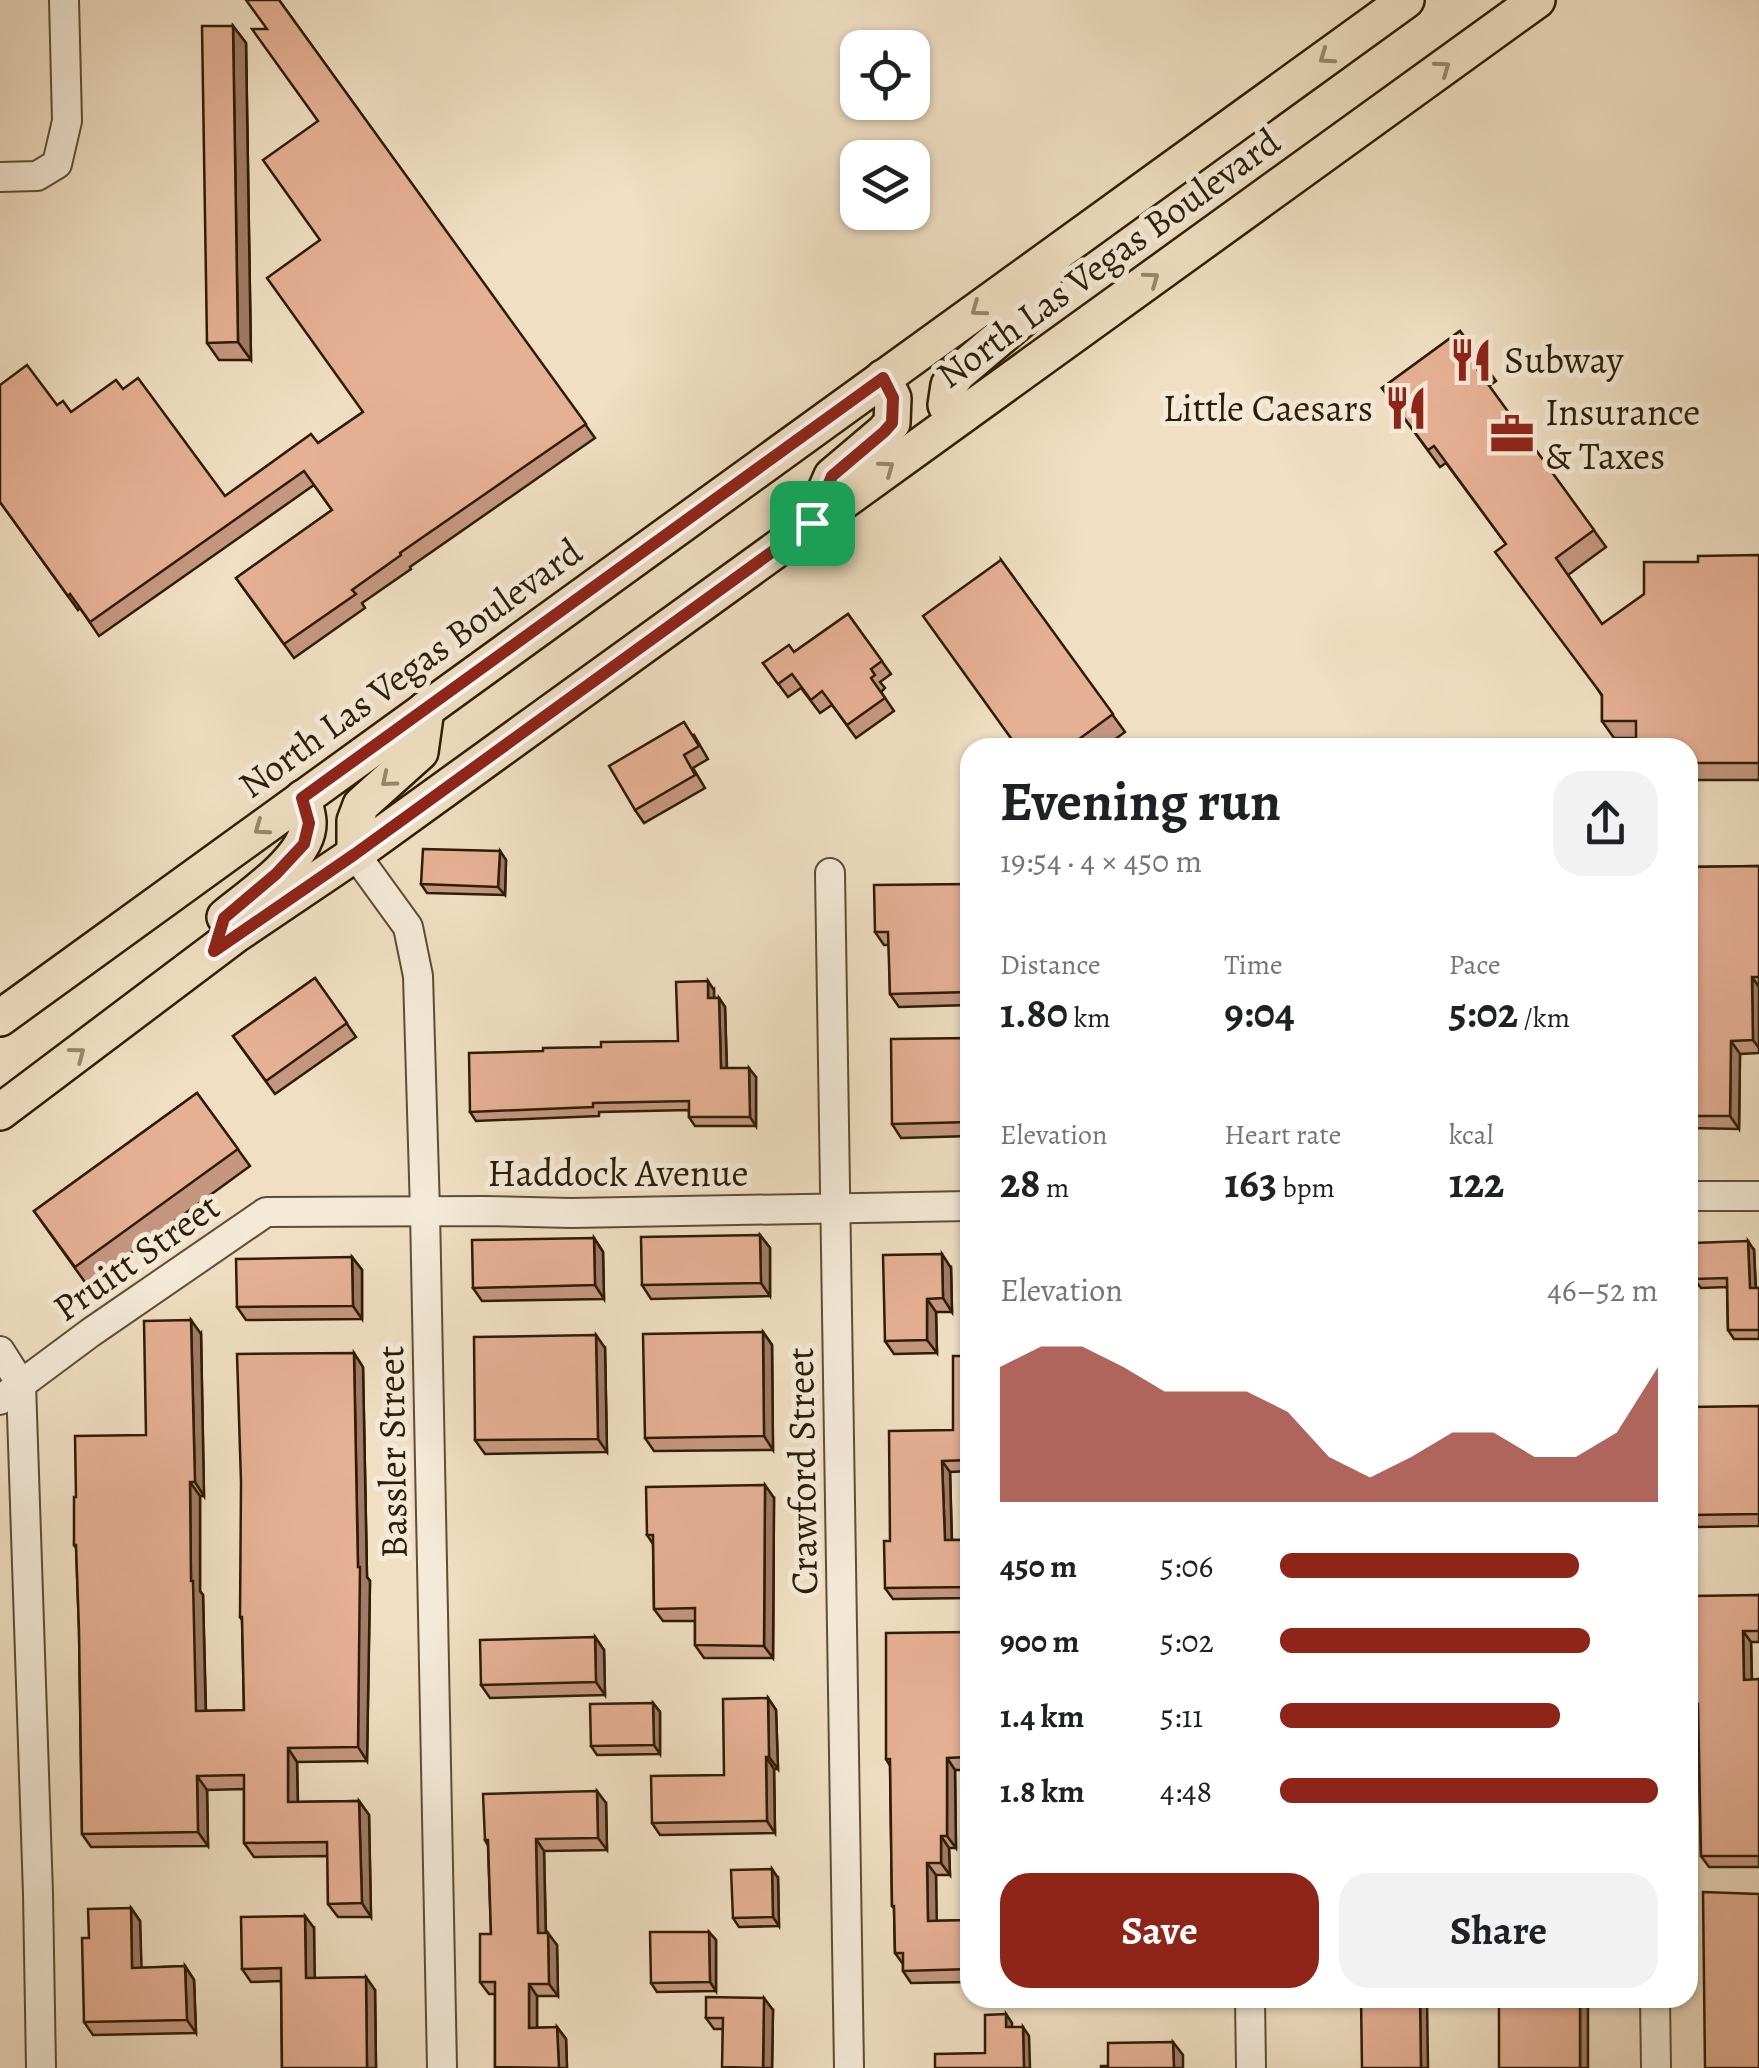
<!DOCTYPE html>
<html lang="en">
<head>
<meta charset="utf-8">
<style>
  :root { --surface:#fff; --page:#f2f2f2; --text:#202124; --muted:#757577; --accent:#8f2418 }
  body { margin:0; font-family:Alegreya,serif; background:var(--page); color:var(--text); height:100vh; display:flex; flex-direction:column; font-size:38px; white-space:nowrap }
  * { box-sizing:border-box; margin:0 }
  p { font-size:32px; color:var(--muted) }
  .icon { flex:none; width:55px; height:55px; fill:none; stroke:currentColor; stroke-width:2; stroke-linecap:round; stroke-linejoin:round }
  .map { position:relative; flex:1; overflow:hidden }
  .panel { position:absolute; left:960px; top:738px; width:738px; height:1270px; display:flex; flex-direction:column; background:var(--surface); border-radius:30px; box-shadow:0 2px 8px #0004 }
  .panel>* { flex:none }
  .controls { position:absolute; left:840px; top:30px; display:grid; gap:20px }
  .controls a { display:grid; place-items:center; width:90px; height:90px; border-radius:20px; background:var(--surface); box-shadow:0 2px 8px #0004; font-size:50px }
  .pin { position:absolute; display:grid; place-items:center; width:85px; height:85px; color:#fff; margin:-42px; border-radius:20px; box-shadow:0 5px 15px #0006 }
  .round { display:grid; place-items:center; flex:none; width:105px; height:105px; border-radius:30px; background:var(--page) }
  .head { display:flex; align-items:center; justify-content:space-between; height:170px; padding:0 40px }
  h1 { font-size:55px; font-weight:600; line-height:75px }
  .metrics { display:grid; grid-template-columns:repeat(3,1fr); gap:15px; height:170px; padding:10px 40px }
  .metrics div { display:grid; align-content:center }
  .metrics b { font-size:42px; font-weight:600 }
  .metrics small { font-size:28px; font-weight:400 }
  .metrics p { font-size:28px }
  .chart { height:280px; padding:20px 40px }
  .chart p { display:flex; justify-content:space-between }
  .chart svg { width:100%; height:180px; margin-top:10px; fill:var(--accent); opacity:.7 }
  .action { display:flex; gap:20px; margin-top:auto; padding:20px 40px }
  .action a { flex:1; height:115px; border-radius:30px; background:var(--accent); color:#fff; font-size:40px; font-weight:600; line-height:115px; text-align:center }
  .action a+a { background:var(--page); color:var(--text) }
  ul { padding:0 40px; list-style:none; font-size:32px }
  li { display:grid; grid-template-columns:160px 120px 1fr; align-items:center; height:75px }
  li i { height:25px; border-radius:12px; background:var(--accent) }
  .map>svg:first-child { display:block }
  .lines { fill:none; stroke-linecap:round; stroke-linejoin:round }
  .minor-casing { stroke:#5e4e34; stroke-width:32 }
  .major-casing { stroke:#2d1d05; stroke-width:40 }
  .minor { stroke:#f5ead8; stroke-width:28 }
  .major { stroke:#f0dfc3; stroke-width:35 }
  .wall { fill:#c69780; stroke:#2d1d05; stroke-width:2.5 }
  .shaded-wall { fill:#a17b68; stroke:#2d1d05; stroke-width:2.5 }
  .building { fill:#e6b095; stroke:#2d1d05; stroke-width:2.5 }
  .oneway { stroke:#98886e }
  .route-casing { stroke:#fff; stroke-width:20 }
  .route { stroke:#8f2418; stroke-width:12 }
  .labels { text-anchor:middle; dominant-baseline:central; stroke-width:10; stroke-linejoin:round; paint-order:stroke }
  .street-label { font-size:38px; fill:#2d1d05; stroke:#f5ead8 }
  .poi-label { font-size:38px; fill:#2d1d05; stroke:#f5ead8; text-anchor:start }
</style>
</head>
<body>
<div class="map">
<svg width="1759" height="2068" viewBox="0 0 1759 2068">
  <rect width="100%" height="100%" fill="#f0dfc3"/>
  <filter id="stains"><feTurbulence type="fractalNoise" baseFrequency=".002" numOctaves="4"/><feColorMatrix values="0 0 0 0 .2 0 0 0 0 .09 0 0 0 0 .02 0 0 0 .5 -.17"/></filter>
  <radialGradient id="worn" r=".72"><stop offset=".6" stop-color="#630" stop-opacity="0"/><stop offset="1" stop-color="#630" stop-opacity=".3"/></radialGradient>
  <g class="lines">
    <g class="minor-casing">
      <g id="minor">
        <path d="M0 177 37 176 57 164 67 121 64 0"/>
        <path d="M355 854 408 927 418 976 425 1211 442 2068"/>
        <path d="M830 873 849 2068"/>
        <path d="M1688 1196H1759"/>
        <path d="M0 1351 21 1384 38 1894 41 2068"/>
        <path d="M0 1400 90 1333 266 1212 484 1211 571 1213 970 1206"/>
        <path d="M1250 1998 1251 2068"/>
        <path d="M1655 1998 1656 2068"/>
      </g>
    </g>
    <g class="major-casing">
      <g id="major">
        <path d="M954 420 946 405 949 385 958 373 1022 319 1053 258"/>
        <path d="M812 522 832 476 884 432 892 423 893 398 883 378"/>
        <path d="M355 854V821L361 805 420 752 426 709"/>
        <path d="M225 917C250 896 310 857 308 822 308 814 304 805 303 798"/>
        <path d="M0 1018 1406 0"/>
        <path d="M0 1112 235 935 355 854 1537 0"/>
      </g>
    </g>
    <use href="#minor" class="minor"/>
    <use href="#major" class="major"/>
  </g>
  <g class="wall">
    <path d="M279 0 595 438 410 567 411 569 362 603 365 608 294 658 236 578 332 510 314 485 99 636 80 608 78 610 0 502 57 405 71 412 123 389 225 496 318 443 363 412 320 241 318 121 267 29Z"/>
    <path d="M233 26 246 43 251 360H219L207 343Z"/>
    <path d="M1460 331 1496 381 1489 386 1606 547 1568 575 1602 624 1698 562 1759 555V780H1688V748L1636 738H1614L1602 721V696L1506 544 1446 463 1440 467 1382 388Z"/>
    <path d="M1001 560 1125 732 1103 748H1018Z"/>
    <path d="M848 614 891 674 880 682 885 688 881 692 894 711 856 738 832 705 820 713 801 688 788 697 763 663 794 652Z"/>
    <path d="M694 735 708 759 693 768 705 788 644 823 635 810Z"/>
    <path d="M500 851 506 860 505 895 427 893 421 884Z"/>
    <path d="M1759 866V1053L1740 1054 1739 1129 1688 1128V1091H1689V1043L1688 1041V867Z"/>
    <path d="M970 884V1005L899 1007 890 994 889 945H884L875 932Z"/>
    <path d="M315 978 356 1037 275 1094 233 1036Z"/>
    <path d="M714 990V998H719L725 1007 727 1068 756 1077V1126H695L689 1117V1110L599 1112V1116L476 1121 470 1112 601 1047 678 1041Z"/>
    <path d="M970 1038V1136L901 1138 892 1124Z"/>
    <path d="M197 1093 250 1166 87 1285 34 1211Z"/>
    <path d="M760 1235 770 1248V1296L651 1299 642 1285Z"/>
    <path d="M594 1238 603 1252 604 1299 482 1301 473 1288Z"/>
    <path d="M1754 1250 1756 1288H1759V1339H1734L1728 1330 1727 1287 1701 1288 1694 1279Z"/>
    <path d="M352 1257 362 1270V1319L246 1320 237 1307Z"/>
    <path d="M951 1268 952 1312H936L937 1353 894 1354 885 1341Z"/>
    <path d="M763 1332 772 1345 773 1450 654 1451 645 1438Z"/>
    <path d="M201 1334 204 1496H200V1591L203 1595 206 1711 244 1710 242 1620 240 1617 363 1367 367 1577 370 1581 367 1761 297 1762 298 1802 359 1801 369 1815 371 1917H338L328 1904V1856L254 1857 244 1843V1789L207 1790 208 1846 91 1847 82 1834 79 1630 76 1548 74 1545 76 1497 146 1435Z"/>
    <path d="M605 1348 607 1452 485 1454 475 1440Z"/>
    <path d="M970 1356V1471L950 1472 952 1540H970V1598L893 1599 885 1588 953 1430Z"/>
    <path d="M1759 1406V1526L1698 1527 1690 1515Z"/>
    <path d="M774 1498 773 1658H704L695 1645V1621H663L654 1609 653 1544 647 1535Z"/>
    <path d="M1759 1595V1642H1751L1752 1680 1759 1679V1867H1709L1701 1856 1698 1710 1694 1704Z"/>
    <path d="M970 1632V1770H955L956 1848H949L950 1875H936V1921L970 1920V1982L911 1983 903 1971V1964L895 1953 894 1908 892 1906 890 1766 886 1759Z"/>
    <path d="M595 1637 604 1650 605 1695 490 1698 481 1685Z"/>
    <path d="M768 1698 776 1710 778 1769H774L775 1833 660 1835 652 1823 724 1775Z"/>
    <path d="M653 1703 660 1712V1754L597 1755 591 1746Z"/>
    <path d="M606 1803 607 1850 544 1851 546 1933 557 1945 558 1996H537V2028L557 2027 566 2039 567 2068H495V1994H489L480 1982 491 1934 488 1846 485 1840Z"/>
    <path d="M778 1878 779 1926 739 1927 733 1918Z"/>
    <path d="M131 1908 140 1921 141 1968 185 1966 194 1980 196 2033 93 2035 84 2022 89 1938Z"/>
    <path d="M314 1928V1978L375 1990 376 2068H282L281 1981 251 1982 242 1969Z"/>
    <path d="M709 1932 716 1940V1991L657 1992 651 1983Z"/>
    <path d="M773 2010 772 2068H723V2029H714L706 2018Z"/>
  </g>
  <g class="shaded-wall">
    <path d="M233 26 246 43 251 360 238 342Z"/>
    <path d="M500 851 506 860 505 895 498 887Z"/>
    <path d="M1752 977 1759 987V1048L1753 1040Z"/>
    <path d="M708 981 714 990V1007L708 998Z"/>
    <path d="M719 998 725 1007 727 1077 721 1068Z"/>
    <path d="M1731 1041 1740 1054 1739 1129 1730 1116Z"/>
    <path d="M749 1068 756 1077V1126L750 1117Z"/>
    <path d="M760 1235 770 1248V1296L761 1283Z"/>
    <path d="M594 1238 603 1252 604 1299 595 1285Z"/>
    <path d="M1748 1241 1754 1250 1756 1297 1750 1288Z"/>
    <path d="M942 1254 951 1268 952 1312 943 1298Z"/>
    <path d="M352 1257 362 1270V1319L353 1306Z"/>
    <path d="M927 1299 936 1312 937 1353 927 1340Z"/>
    <path d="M191 1320 201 1334 204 1496 195 1482Z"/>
    <path d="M763 1332 772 1345 773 1450 764 1436Z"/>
    <path d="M596 1335 605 1348 607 1452 598 1439Z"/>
    <path d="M354 1353 363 1367 367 1577 370 1581 367 1761 358 1747V1567Z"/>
    <path d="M942 1461 950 1472 952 1551 945 1540Z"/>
    <path d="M190 1482 200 1496V1591L203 1595 206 1725 196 1711 191 1581Z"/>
    <path d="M765 1485 774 1498 773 1658 764 1646Z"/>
    <path d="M1743 1631 1751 1642 1752 1691 1744 1680Z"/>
    <path d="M595 1637 604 1650 605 1695 596 1682Z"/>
    <path d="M965 1681 970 1688V1762L967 1757Z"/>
    <path d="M768 1698 776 1710 778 1769 769 1757Z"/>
    <path d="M653 1703 660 1712V1754L654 1745Z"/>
    <path d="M288 1748 297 1762 298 1816 288 1802Z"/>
    <path d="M766 1757 774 1769 775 1833 767 1821Z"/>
    <path d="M947 1758 955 1770 956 1848 947 1836Z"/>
    <path d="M197 1776 207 1790 208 1846 198 1832Z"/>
    <path d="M597 1791 606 1803 607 1850 598 1838Z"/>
    <path d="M359 1801 369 1815 371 1917 362 1903Z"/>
    <path d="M941 1836 949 1848 950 1875 941 1863Z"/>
    <path d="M536 1839 544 1851 546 1945 538 1933Z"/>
    <path d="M927 1863 936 1875 937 1933 928 1921Z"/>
    <path d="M772 1869 778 1878 779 1926 773 1917Z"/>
    <path d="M131 1908 140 1921 142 1981 132 1968Z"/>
    <path d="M305 1916 314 1928 315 1991 306 1978Z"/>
    <path d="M709 1932 716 1940V1991L710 1982Z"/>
    <path d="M548 1933 557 1945 558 1996 549 1984Z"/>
    <path d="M185 1966 194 1980 196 2033 187 2020Z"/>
    <path d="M366 1977 375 1990 376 2068H367Z"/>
    <path d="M529 1984 537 1996V2040L529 2028Z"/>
    <path d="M764 1998 773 2010 772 2068H763Z"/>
    <path d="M1420 1998H1427L1428 2068H1421Z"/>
    <path d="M1580 1998 1588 2008V2068H1580Z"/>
    <path d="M1006 2014 1012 2023V2036L1006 2027Z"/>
    <path d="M557 2027 566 2039 567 2068H559Z"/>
    <path d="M1023 2027 1029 2036 1030 2068H1024Z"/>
    <path d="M1173 2042 1183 2055V2068H1174Z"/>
  </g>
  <g class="building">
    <path d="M246 0H279L586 424 400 553 401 555 352 590 356 594 284 644 236 578 332 510 304 471 90 622 70 594 68 596 0 502V385L27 365 57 405 63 401 71 412 116 380 123 389 138 378 225 496 311 434 318 443 363 412 267 278 320 240 263 160 318 121 252 29H267Z"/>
    <path d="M202 26H233L238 342 207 343Z"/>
    <path d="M1460 331 1484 364 1477 369 1594 530 1556 558 1602 624 1644 594V562H1698V556L1759 555V763H1688V748H1636V721H1602V695L1495 552 1506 544 1434 446 1428 450 1382 388Z"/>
    <path d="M1001 560 1113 714 1067 748H1018L923 616Z"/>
    <path d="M848 614 882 661 871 669 875 675 871 678 885 698 847 725 822 691 811 700 792 674 778 684 763 663 789 645 794 652Z"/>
    <path d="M684 722 699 746 684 755 695 775 635 810 609 766Z"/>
    <path d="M423 849 500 851 498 887 421 884Z"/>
    <path d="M1759 866V977H1752L1753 1040 1731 1041 1730 1116H1688V1091H1689V1031H1688V867Z"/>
    <path d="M970 884V992L890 994 888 932H875L874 885Z"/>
    <path d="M315 978 347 1023 266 1081 233 1036Z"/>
    <path d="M708 981V998H719L721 1068H749L750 1117H689V1101L593 1103V1107L470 1112 469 1053 543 1051V1048L601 1047V1042L678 1041 676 982Z"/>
    <path d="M970 1038V1122L892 1124 891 1039Z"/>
    <path d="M197 1093 238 1149 75 1267 34 1211Z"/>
    <path d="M760 1235 761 1283 642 1285 641 1237Z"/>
    <path d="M594 1238 595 1285 473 1288 472 1240Z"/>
    <path d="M1748 1241 1750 1288H1759V1330H1728L1727 1278 1694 1279 1693 1243Z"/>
    <path d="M942 1254 943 1298 927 1299V1340L885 1341 883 1255Z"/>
    <path d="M352 1257 353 1306 237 1307 236 1259Z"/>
    <path d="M191 1320 195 1482H190L191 1581H193L196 1711 244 1710 242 1617H240L241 1482 237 1354 354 1353 358 1567H360L358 1747 288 1748V1802L359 1801 362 1903 328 1904 327 1842 244 1843V1775L197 1776 198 1832 82 1834 79 1630 76 1545H74V1497H76L75 1436 146 1435 144 1321Z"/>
    <path d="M763 1332 764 1436 645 1438 643 1334Z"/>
    <path d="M596 1335 598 1439 475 1440 474 1337Z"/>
    <path d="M953 1356H970V1460L942 1461 945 1540H970V1587L885 1588 884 1541H890L889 1431 953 1430Z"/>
    <path d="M1759 1406V1514L1690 1515 1688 1407Z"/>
    <path d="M765 1485 764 1646 695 1645V1608L654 1609 653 1535H647L646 1487Z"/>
    <path d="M1759 1595V1631H1743L1744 1680 1759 1679V1856H1701L1698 1704H1694L1693 1596Z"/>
    <path d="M970 1632V1681H965L967 1757 947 1758V1836H941V1863H927L928 1921 970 1920V1969L903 1971V1953H895L894 1906H892L890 1759H886V1633Z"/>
    <path d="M595 1637 596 1682 481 1685 480 1640Z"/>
    <path d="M768 1698 769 1757H766L767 1821 652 1823 651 1776 724 1775 723 1699Z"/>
    <path d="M653 1703 654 1745 591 1746 590 1704Z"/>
    <path d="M597 1791 598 1838 536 1839 538 1933H548L549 1984H529V2028L557 2027 559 2068 495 2067V1982H480V1934H491L488 1840H485L483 1794Z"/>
    <path d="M772 1869 773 1917 733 1918 731 1870Z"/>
    <path d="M1703 1892 1759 1894V2068H1705Z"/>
    <path d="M131 1908 132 1968 185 1966 187 2020 84 2022 82 1938H89L88 1909Z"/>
    <path d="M305 1916 306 1978 366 1977 367 2068H282L281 1968 242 1969 241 1917Z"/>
    <path d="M650 1932H709L710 1982 651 1983Z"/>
    <path d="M706 1997 764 1998 763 2068 722 2067 723 2018H706Z"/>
    <path d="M1361 1998H1420L1421 2068H1362Z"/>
    <path d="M1509 1998H1580V2068H1499V2000H1509Z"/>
    <path d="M1006 2014V2027H1023L1024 2068H935V2054L985 2053V2015Z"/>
    <path d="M1173 2042 1174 2068H1101V2066H1108V2043Z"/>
  </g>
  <defs><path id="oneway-chevron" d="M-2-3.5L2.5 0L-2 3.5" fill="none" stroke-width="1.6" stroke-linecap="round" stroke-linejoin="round" transform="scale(2.5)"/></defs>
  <g class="oneway">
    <use href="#oneway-chevron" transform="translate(1326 57) rotate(145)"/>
    <use href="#oneway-chevron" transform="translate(1443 68) rotate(-36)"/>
    <use href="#oneway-chevron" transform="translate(1152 279) rotate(-36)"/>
    <use href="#oneway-chevron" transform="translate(978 309) rotate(144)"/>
    <use href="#oneway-chevron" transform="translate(887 468) rotate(-36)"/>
    <use href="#oneway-chevron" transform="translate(388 780) rotate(140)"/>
    <use href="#oneway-chevron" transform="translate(261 828) rotate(144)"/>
    <use href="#oneway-chevron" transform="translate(78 1054) rotate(-37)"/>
  </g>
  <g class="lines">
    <g class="route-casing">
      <path id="route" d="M883 378 893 398 892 423 884 432 832 476 812 523 355 854 214 951 224 918 276 874 304 844 309 823 302 798Z"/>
    </g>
    <use href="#route" class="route"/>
  </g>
  <defs>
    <g id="restaurant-bare" transform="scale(3.45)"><path d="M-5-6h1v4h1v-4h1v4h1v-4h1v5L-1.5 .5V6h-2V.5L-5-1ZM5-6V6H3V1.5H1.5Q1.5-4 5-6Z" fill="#8f2418" stroke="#f5ead8" stroke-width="2.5" paint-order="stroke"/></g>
    <g id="office-bare" transform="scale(3.45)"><path d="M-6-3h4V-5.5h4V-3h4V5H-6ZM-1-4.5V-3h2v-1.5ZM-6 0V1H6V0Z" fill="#8f2418" stroke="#f5ead8" stroke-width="2.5" paint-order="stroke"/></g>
  </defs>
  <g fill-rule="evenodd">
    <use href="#restaurant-bare" x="1471" y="360"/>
    <use href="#restaurant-bare" x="1406" y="408"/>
    <use href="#office-bare" x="1512" y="434"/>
  </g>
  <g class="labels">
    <g class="street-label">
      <text transform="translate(1108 258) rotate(-36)">North Las Vegas Boulevard</text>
      <text transform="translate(410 668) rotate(-36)">North Las Vegas Boulevard</text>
      <text x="618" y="1173">Haddock Avenue</text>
      <text transform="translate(136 1257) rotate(-35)">Pruitt Street</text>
      <text transform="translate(392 1452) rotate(-91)">Bassler Street</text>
      <text transform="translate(802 1471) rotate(-91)">Crawford Street</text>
    </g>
    <g class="poi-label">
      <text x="1504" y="360">Subway</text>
      <text x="1373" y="408" text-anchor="end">Little Caesars</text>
      <text x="1545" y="412">Insurance<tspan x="1545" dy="44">&amp; Taxes</tspan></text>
    </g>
  </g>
  <rect width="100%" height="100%" filter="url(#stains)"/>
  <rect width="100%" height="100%" fill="url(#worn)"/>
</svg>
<div class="controls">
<a><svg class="icon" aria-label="locate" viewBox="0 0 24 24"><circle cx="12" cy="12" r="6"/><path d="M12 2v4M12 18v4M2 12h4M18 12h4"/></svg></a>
<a><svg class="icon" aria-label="layers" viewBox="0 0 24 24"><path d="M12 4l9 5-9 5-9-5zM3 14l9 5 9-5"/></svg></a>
</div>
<div class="pin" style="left:812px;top:523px;background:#1e9e55"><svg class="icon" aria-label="arrive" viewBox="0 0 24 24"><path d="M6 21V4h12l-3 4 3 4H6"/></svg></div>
<section class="panel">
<div class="head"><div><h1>Evening run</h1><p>19:54 · 4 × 450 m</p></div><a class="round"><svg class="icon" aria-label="share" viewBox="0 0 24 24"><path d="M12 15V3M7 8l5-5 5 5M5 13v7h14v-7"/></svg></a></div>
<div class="metrics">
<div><p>Distance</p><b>1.80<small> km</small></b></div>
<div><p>Time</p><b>9:04</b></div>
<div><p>Pace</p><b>5:02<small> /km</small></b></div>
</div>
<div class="metrics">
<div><p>Elevation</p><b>28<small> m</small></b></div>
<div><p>Heart rate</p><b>163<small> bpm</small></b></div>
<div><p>kcal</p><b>122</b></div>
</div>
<div class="chart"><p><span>Elevation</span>46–52 m</p>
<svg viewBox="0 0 160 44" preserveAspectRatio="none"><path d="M0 44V11L10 6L20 6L30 11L40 17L50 17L60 17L70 22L80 33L90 38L100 33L110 27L120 27L130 33L140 33L150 27L160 11V44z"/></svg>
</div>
<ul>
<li><b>450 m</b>5:06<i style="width:79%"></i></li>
<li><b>900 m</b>5:02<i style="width:82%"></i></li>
<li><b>1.4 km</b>5:11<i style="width:74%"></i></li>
<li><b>1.8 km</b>4:48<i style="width:100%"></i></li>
</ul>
<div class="action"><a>Save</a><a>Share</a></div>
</section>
</div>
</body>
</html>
